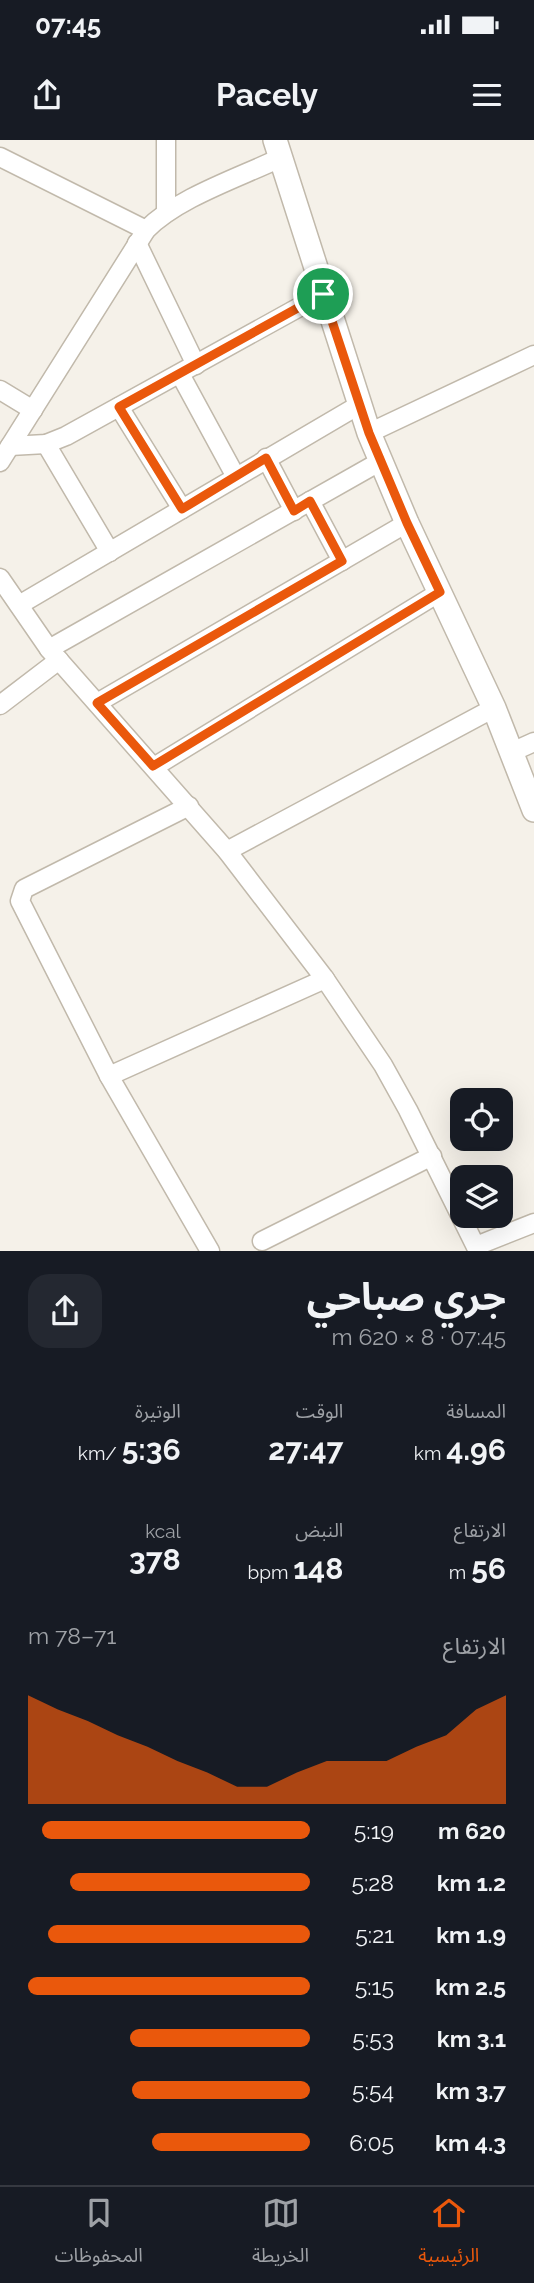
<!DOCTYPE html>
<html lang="ar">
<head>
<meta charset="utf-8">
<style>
  :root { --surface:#171b24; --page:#242831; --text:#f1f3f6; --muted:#9ea1a6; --line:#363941; --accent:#ea580c }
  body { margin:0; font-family:Raleway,"Noto Sans Arabic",sans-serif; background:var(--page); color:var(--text); direction:rtl; height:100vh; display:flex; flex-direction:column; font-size:26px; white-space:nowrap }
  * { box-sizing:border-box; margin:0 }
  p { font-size:23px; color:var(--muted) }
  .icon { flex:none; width:38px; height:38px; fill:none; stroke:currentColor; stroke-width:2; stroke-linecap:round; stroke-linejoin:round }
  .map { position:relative; height:1111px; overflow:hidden; direction:ltr }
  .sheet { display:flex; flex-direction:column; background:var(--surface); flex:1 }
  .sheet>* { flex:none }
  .buttons { position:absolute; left:450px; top:948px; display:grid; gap:14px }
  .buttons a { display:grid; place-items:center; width:63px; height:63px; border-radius:14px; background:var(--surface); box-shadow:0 7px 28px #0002; font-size:35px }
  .pin { position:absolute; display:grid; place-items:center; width:60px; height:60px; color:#fff; margin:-30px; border:4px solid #fff; border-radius:50%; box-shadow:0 2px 7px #0007 }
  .round { display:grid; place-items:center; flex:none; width:74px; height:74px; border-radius:21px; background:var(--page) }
  .overview { display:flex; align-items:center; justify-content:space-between; height:119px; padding:0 28px }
  h1 { font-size:38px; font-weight:700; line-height:52px }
  .metrics { display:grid; grid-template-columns:repeat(3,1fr); gap:10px; height:119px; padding:7px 28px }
  .metrics div { display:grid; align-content:center }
  .metrics b { font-size:30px; font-weight:700 }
  .metrics small { font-size:19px; font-weight:400 }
  .metrics p { font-size:19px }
  .chart { height:196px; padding:14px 28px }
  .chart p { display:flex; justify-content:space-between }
  .chart svg { width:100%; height:126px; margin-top:7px; fill:var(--accent); opacity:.7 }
  ul { padding:0 28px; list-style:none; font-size:23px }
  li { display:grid; grid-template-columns:112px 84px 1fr; align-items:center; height:52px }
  li i { height:18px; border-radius:9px; background:var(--accent) }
  .status { display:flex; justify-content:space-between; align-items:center; height:49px; padding:0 35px; background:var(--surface); direction:ltr }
  .status svg { height:19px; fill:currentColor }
  header { display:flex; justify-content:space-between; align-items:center; height:91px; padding:0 28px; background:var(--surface); font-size:32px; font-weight:700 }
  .menu { display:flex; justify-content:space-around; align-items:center; height:98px; border-top:2px solid var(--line); background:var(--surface); font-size:19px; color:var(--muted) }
  .menu a { display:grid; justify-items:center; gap:4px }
  .menu .current { color:var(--accent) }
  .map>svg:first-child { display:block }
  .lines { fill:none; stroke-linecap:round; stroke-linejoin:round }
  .minor-casing { stroke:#c1b9ab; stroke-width:21 }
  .tertiary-casing { stroke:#c1b9ab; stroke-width:26 }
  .minor { stroke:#fff; stroke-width:18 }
  .tertiary { stroke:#fff; stroke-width:23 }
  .route-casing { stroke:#fff; stroke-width:14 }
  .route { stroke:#ea580c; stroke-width:9 }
</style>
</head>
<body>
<div class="status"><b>07:45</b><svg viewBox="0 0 49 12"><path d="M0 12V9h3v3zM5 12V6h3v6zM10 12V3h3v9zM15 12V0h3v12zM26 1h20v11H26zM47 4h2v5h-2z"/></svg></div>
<header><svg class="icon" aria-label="menu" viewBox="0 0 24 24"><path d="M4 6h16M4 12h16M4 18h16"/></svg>Pacely<svg class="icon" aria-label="share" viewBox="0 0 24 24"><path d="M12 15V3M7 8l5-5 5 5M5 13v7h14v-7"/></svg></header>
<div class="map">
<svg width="534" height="1111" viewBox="0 0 534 1111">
  <rect width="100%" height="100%" fill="#f5f1e9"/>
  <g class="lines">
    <g class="minor-casing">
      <g id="minor">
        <path d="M166 0V73"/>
        <path d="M0 17 146 90"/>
        <path d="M137 103 196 225"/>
        <path d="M180 234 236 337"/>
        <path d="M0 250 33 270"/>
        <path d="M119 267 182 369"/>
        <path d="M369 293 534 215"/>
        <path d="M46 304 110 412"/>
        <path d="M10 306 46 304 66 296 323 154"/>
        <path d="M266 318 294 371"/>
        <path d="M0 322 146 90C177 58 238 38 280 18"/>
        <path d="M310 361 342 421"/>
        <path d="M0 438 49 509 227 711 325 839 383 925 408 970 478 1111"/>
        <path d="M19 465 359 265"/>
        <path d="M49 509 381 321"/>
        <path d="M97 563 407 383"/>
        <path d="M0 565 59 520"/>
        <path d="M512 612 534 602"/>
        <path d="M154 627 440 452"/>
        <path d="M189 666 24 749 20 761 109 936 210 1111"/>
        <path d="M227 711 494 568"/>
        <path d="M109 936 325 839"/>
        <path d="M262 1101 432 1016"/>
        <path d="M476 1106 534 1083"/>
      </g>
    </g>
    <g class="tertiary-casing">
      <path id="tertiary" d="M275 0 369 293 407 383 494 568 534 670"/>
    </g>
    <use href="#minor" class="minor"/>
    <use href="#tertiary" class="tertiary"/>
  </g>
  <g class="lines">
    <g class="route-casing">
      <path id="route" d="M323 154 369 293 407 383 440 452 153 626 97 563 342 421 310 361 294 371 266 318 182 369 119 267Z"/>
    </g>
    <use href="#route" class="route"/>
  </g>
</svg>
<div class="buttons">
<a><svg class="icon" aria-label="locate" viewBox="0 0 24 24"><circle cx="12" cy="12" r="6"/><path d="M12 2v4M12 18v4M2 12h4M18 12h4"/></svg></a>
<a><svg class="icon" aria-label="layers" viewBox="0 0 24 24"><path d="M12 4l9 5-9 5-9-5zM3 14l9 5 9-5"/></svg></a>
</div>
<div class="pin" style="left:323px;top:154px;background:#1e9e55"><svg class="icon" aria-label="arrive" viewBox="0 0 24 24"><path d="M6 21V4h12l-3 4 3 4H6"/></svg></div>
</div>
<section class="sheet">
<div class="overview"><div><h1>جري صباحي</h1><p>07:45 · 8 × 620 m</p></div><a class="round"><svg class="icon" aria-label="share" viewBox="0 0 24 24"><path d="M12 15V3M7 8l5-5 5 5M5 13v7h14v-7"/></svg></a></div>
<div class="metrics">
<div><p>المسافة</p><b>4.96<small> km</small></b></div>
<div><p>الوقت</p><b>27:47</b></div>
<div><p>الوتيرة</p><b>5:36<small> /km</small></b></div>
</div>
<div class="metrics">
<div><p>الارتفاع</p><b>56<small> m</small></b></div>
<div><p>النبض</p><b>148<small> bpm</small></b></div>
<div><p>kcal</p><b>378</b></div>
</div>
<div class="chart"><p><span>الارتفاع</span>71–78 m</p>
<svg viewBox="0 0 160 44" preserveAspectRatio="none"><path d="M0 44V6L10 11L20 15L30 20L40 24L50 29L60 33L70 38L80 38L90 33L100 29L110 29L120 29L130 24L140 20L150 11L160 6V44z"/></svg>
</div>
<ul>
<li><b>620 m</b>5:19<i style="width:95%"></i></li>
<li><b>1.2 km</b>5:28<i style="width:85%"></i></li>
<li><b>1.9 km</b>5:21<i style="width:93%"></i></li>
<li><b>2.5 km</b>5:15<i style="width:100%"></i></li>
<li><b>3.1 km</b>5:53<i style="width:64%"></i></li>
<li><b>3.7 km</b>5:54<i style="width:63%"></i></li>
<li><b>4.3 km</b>6:05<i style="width:56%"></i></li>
</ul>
</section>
<nav class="menu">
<a class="current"><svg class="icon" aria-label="home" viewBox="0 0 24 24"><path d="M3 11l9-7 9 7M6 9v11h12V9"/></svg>الرئيسية</a>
<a><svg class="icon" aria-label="map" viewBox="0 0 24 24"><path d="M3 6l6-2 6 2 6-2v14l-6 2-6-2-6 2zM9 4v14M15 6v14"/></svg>الخريطة</a>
<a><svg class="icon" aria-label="saved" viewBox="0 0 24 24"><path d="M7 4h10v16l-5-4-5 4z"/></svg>المحفوظات</a>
</nav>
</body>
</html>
